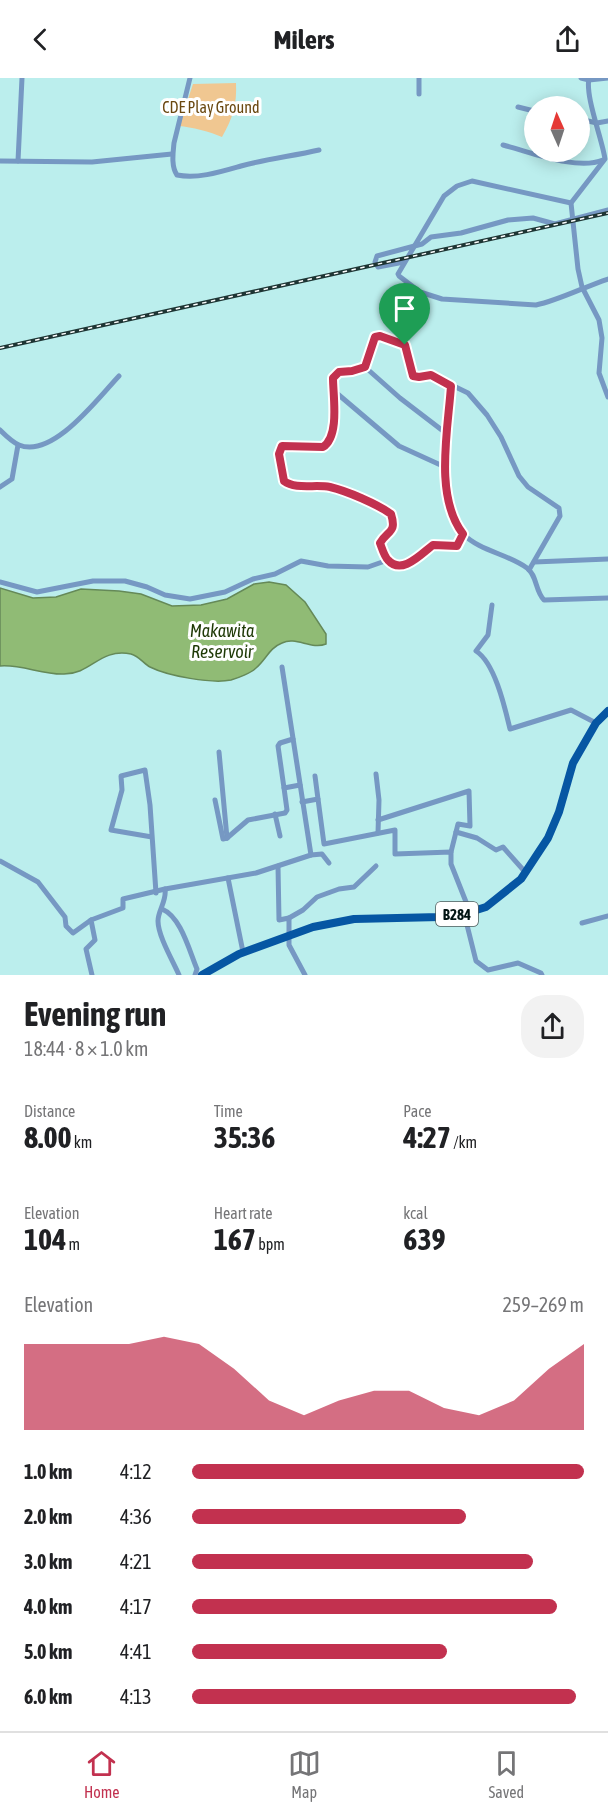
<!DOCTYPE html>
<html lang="en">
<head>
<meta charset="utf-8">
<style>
  :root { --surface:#fff; --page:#f2f2f2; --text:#202124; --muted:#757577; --line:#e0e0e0; --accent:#c2314f }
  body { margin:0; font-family:"Asap Condensed",sans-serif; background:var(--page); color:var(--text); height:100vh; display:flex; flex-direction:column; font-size:22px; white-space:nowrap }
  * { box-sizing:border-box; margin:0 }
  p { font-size:20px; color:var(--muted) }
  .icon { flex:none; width:33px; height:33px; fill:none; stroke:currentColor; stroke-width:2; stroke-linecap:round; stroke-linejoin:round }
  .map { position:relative; height:897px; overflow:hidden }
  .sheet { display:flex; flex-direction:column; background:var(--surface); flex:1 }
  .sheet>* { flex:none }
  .needle { width:39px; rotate:357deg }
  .buttons { position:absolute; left:524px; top:18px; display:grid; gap:12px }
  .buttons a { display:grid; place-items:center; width:66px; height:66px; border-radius:50%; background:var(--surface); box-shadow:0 3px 15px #0003; font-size:30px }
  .pin { position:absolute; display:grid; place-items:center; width:51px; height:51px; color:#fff; margin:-62px -26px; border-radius:50% 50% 50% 0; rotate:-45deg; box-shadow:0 0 6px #0007 }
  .pin .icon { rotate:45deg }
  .round { display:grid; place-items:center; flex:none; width:63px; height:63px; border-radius:24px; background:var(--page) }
  .headline { display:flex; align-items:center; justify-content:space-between; height:102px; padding:0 24px }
  h1 { font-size:33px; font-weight:700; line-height:45px }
  .metrics { display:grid; grid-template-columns:repeat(3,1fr); gap:9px; height:102px; padding:6px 24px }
  .metrics div { display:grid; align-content:center }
  .metrics b { font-size:30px; font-weight:700 }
  .metrics small { font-size:16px; font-weight:400 }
  .metrics p { font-size:16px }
  .chart { height:168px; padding:12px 24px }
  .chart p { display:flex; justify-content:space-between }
  .chart svg { width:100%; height:108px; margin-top:6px; fill:var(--accent); opacity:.7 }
  ul { padding:0 24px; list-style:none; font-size:20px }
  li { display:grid; grid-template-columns:96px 72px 1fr; align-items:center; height:45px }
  li i { height:15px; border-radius:8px; background:var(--accent) }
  header { display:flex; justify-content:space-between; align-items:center; height:78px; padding:0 24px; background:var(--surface); font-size:27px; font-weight:700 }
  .tab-bar { display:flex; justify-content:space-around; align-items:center; height:84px; border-top:2px solid var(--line); background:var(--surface); font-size:16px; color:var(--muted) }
  .tab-bar a { display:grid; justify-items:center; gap:3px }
  .tab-bar .on { color:var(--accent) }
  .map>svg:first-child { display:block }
  .green { fill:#f0c791 }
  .water { fill:#90bb75; stroke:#658958; stroke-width:1.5 }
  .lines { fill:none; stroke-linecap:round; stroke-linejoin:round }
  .minor { stroke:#7698c3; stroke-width:5 }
  .primary { stroke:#0656a3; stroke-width:8 }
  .rail-casing { stroke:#1e3534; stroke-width:4 }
  .rail { stroke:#fff; stroke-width:1.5; stroke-dasharray:4.5; stroke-linecap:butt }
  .route-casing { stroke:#fff; stroke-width:12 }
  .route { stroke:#c2314f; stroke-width:8 }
  .labels { text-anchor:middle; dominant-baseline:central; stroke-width:6; stroke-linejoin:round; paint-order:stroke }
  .shield { fill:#fff; stroke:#4e5a5a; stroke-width:1.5 }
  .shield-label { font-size:15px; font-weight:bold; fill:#021413 }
  .park-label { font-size:16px; fill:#6a4810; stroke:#fff }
  .water-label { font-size:18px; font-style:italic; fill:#1e3906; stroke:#fff }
</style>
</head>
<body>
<header><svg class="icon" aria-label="back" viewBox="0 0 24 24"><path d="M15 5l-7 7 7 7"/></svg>Milers<svg class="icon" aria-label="share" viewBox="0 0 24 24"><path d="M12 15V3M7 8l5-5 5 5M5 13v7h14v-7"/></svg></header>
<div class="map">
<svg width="608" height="897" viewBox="0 0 608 897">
  <rect width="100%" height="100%" fill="#bbeeed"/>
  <path class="green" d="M236 5C237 26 233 40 222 59 211 54 191 49 179 48L193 6Z"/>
  <path class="water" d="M269 504 286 507 305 524 326 556V566C311 572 296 558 282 565 269 570 266 582 256 590 251 595 238 600 231 602 212 606 168 598 150 589 144 586 139 578 131 576 99 570 92 596 64 596 43 597 21 586 0 588V510L33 520 56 519 81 511 119 513 141 516 172 528 201 527 227 521 254 506Z"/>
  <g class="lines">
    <g class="minor">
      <path d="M190 0 174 65C173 75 171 88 177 97 198 101 220 94 241 88 266 81 293 78 319 72"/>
      <path d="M419 0V16"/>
      <path d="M581 0 589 2 608 0"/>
      <path d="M589 0C585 19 602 60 605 81L571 125 578 191 582 209 599 242 602 260 599 295 608 319"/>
      <path d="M518 29 534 33"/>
      <path d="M579 41 597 45 608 43"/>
      <path d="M503 67C531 74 577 93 603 82"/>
      <path d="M0 83 92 84 172 76"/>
      <path d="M18 83 22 0"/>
      <path d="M571 125 472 103 457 108 444 118 398 196 399 198 420 214 442 221 536 227C559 222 584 209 608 201"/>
      <path d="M404 184 378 189 375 184 377 178 422 166 431 159 461 155 508 142 533 140 555 146 608 132"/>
      <path d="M365 289 400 320 447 356"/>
      <path d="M451 308C448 343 436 429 463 456 480 473 508 476 527 490 537 497 535 513 544 522L608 520"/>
      <path d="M333 312 399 368 445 389"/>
      <path d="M0 352C5 357 12 364 19 367 53 381 98 320 119 298"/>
      <path d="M0 409 12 401 18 367"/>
      <path d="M463 456 457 468 433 467C422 475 402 498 388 482 384 478 382 470 380 465 388 452 397 455 391 436 377 426 347 413 330 409 315 406 296 412 284 403L279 376 282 368 323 369C341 359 333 318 333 300L339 294 352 293 365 289 375 259 380 258 405 267 413 298 419 299 431 297 468 315 487 337 501 359 519 398 528 409 559 430 560 438 529 492"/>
      <path d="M534 484 608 481"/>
      <path d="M0 504 37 514 93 503H125L147 509 165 517 190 521 225 514 253 501 275 496 301 483 328 488 368 489 388 482"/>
      <path d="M492 527 488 557 476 573C495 585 505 630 510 651L571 632 596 645"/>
      <path d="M293 661 280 665 278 668 284 710 300 707"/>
      <path d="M219 674 227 760"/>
      <path d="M376 696 379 722 378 755"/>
      <path d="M318 721 324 766 395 752V776L451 774V786L470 834"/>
      <path d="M215 722 223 761 227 760"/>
      <path d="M302 724 318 721 315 698"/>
      <path d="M275 736 280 758"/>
      <path d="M378 742 469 713 470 748 458 746 451 774"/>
      <path d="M456 754 477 760 496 772 503 769 526 795"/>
      <path d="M152 759 111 752 122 712 121 698 145 692 150 727 156 815"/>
      <path d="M227 760 248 742 285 735 287 732 284 710"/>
      <path d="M311 777 322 776 329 785"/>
      <path d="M0 783 38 804 65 839 66 848 73 855 91 842"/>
      <path d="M278 788 279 842 289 840V867L305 897"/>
      <path d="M228 800 243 874"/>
      <path d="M165 811 256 795 311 777 282 589"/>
      <path d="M162 831C181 839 189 872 197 891L195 897"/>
      <path d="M464 835 476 883 488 892 518 885 541 895 542 897"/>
      <path d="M289 840 303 832 317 819 339 811 354 809 376 788"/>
      <path d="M582 845 608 838"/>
      <path d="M92 897 86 871 95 862 91 842 123 830V821L165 811C167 823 158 832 158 843 158 858 173 883 179 897"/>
    </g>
    <path class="primary" d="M202 897 239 876 313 849 354 841 440 839 470 834 486 829 521 801 548 760 559 734 573 685 596 645 608 633"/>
    <g class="rail-casing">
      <path id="rail" d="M0 270 608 135"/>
    </g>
    <use href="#rail" class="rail"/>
  </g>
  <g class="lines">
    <g class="route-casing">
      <path id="route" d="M380 258 405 267 413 298 419 299 431 297 451 308C448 352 434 418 463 456L457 468 433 467C422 475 402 498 388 482 384 478 382 470 380 465 388 452 397 455 391 436 377 426 347 413 330 409 315 406 296 412 284 403L279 376 282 368 323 369C340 358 333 318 333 300L339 294 352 293 365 289 375 259Z"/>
    </g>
    <use href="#route" class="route"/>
  </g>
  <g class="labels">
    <rect class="shield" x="436" y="824" width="42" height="24" rx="4.5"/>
    <g class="shield-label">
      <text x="457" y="836">B284</text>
    </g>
    <g class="park-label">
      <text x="211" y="29">CDE Play Ground</text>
    </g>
    <g class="water-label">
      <text x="222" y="552">Makawita<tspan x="222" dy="21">Reservoir</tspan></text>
    </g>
  </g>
</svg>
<div class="buttons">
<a><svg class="needle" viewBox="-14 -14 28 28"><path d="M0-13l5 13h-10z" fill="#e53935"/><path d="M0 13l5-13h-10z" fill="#757577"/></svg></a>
</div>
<div class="pin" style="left:405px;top:267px;background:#1e9e55"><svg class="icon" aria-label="arrive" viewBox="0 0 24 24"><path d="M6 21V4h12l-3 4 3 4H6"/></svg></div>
</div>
<section class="sheet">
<div class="headline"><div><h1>Evening run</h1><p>18:44 · 8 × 1.0 km</p></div><a class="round"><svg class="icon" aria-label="share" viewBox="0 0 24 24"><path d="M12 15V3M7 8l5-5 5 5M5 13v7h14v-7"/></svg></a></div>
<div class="metrics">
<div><p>Distance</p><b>8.00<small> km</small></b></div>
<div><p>Time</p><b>35:36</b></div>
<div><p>Pace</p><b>4:27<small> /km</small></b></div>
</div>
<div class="metrics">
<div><p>Elevation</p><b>104<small> m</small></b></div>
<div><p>Heart rate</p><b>167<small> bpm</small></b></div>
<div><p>kcal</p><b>639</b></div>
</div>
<div class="chart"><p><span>Elevation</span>259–269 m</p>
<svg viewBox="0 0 160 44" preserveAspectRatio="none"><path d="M0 44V9L10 9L20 9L30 9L40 6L50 9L60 19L70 32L80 38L90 32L100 28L110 28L120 35L130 38L140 32L150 19L160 9V44z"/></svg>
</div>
<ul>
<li><b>1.0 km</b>4:12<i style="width:100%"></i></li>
<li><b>2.0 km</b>4:36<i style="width:70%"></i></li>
<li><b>3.0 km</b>4:21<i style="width:87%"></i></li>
<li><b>4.0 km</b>4:17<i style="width:93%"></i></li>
<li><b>5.0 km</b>4:41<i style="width:65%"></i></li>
<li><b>6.0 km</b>4:13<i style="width:98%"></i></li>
</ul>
</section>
<nav class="tab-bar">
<a class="on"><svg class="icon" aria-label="home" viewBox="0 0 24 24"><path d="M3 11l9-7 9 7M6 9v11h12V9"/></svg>Home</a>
<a><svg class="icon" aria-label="map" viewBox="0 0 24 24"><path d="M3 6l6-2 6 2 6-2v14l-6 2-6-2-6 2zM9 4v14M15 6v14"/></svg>Map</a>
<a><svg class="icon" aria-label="saved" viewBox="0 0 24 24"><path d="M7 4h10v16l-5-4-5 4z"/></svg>Saved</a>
</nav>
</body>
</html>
